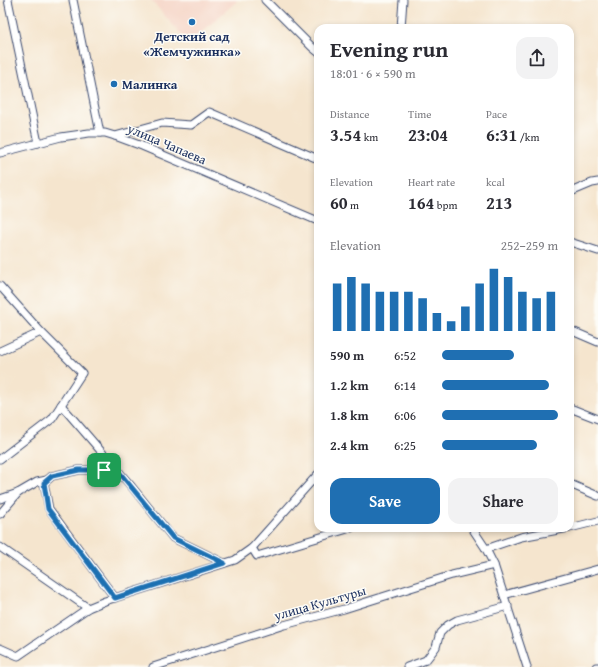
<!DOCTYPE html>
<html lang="en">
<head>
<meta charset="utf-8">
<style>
  :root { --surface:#fff; --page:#f2f2f3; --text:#2b2b33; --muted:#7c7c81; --accent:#1f6fb2 }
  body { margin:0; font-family:"Gentium Book Plus",serif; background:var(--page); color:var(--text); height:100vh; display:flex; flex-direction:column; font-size:15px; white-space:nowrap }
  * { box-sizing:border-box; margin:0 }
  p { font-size:13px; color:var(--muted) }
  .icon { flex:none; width:22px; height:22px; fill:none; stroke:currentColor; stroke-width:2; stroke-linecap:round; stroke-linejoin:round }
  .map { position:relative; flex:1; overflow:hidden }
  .side { position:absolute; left:314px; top:24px; width:260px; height:508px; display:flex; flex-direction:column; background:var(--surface); border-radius:12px; box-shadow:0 2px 6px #0003 }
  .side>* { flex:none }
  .pin { position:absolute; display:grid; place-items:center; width:34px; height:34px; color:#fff; margin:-17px; border-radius:8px; box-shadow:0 2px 6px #0006 }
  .round { display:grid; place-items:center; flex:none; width:42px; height:42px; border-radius:12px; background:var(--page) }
  .headline { display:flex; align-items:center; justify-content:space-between; height:68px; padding:0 16px }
  h1 { font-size:22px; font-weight:600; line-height:30px }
  .stats { display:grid; grid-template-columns:repeat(3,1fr); gap:6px; height:68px; padding:4px 16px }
  .stats div { display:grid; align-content:center }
  .stats b { font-size:17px; font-weight:600 }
  .stats small { font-size:11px; font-weight:400 }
  .stats p { font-size:11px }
  .chart { height:112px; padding:8px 16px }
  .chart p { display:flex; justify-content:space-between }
  .chart svg { width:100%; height:72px; margin-top:4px; stroke:var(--accent); stroke-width:6 }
  .cta { display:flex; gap:8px; margin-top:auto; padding:8px 16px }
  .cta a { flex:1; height:46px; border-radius:12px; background:var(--accent); color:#fff; font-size:16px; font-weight:600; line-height:46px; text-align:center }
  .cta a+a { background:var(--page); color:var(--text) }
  ul { padding:0 16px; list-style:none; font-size:13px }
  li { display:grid; grid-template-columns:64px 48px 1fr; align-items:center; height:30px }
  li i { height:10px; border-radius:5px; background:var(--accent) }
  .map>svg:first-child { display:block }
  .built { fill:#f5d2c2 }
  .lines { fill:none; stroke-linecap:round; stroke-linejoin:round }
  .minor-casing { stroke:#3c4a6f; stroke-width:9 }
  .minor { stroke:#fff; stroke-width:7 }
  .route-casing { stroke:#fff; stroke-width:8 }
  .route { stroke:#1f6fb2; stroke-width:5 }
  .poi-dot { fill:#1f6fb2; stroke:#fdfcf7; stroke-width:1.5 }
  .labels { text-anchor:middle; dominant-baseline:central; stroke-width:3; stroke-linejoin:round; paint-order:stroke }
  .poi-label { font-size:13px; font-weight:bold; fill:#1b2f5e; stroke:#fdfcf7 }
  .street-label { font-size:13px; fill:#1b2f5e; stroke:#fdfcf7 }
</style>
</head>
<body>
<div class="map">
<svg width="598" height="667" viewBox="0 0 598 667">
  <rect width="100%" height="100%" fill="#fdfcf7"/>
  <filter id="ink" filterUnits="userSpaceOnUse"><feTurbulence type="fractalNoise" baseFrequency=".025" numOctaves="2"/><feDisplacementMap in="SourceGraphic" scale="8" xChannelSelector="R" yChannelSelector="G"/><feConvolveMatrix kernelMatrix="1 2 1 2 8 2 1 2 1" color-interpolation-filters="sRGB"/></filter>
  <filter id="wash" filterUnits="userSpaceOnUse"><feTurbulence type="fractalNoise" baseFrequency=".012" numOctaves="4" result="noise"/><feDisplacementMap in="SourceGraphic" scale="16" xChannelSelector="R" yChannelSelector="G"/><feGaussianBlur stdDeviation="0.9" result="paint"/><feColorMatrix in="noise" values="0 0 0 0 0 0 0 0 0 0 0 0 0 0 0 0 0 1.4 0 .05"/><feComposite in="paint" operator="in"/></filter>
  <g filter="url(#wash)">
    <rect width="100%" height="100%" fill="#f5e5ce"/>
    <path class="built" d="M151 0H236L237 1 189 43Z"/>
  </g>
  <g filter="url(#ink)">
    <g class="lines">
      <g class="minor-casing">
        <g id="minor">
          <path d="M8 0 38 143"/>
          <path d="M73 0 100 133"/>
          <path d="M265 0 312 47 318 52"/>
          <path d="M401 28 403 0"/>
          <path d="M115 136 162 123 191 125 209 112 318 159"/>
          <path d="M0 153 61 137 89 133H105L115 136 142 146 318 221"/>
          <path d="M570 193 573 191 592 183 598 182"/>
          <path d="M570 242 598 251"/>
          <path d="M0 286 41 332 0 351"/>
          <path d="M570 330 598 342"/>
          <path d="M61 405 132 487 173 538 224 563"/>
          <path d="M570 408 598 419"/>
          <path d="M0 459 52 419 82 373 41 332"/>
          <path d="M570 484 598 496"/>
          <path d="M0 499 18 493 37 482 47 480"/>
          <path d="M0 514 18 493"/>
          <path d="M472 528 486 549 494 565 527 667"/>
          <path d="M570 528 598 521"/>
          <path d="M0 547 88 608"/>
          <path d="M252 548 257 556 351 528"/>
          <path d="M486 549 521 537 569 528"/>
          <path d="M504 595 598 569"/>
          <path d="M115 598 49 509 44 483 52 476 79 470H104L119 472"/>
          <path d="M0 648 18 656 88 608 105 601 235 560 252 548 318 474"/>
          <path d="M153 667 284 625 344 609 452 575 494 565"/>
          <path d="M407 667 426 660 436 647 440 633 448 625 457 620 508 606"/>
          <path d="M596 667H598"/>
        </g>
      </g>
      <use href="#minor" class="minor"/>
    </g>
  </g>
  <g class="lines" filter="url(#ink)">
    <g class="route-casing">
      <path id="route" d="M79 470H104L119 472 173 538 224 563 115 598 48 509 44 483 52 476Z"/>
    </g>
    <use href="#route" class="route"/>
  </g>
  <g class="poi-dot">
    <circle cx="192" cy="22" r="4"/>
    <circle cx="114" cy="84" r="4"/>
  </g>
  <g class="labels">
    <g class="poi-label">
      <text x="192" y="36">Детский сад<tspan x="192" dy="15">«Жемчужинка»</tspan></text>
      <text x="122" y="84" text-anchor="start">Малинка</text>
    </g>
    <g class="street-label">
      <text transform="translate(167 144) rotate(23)">улица Чапаева</text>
      <text transform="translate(320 603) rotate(-16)">улица Культуры</text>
    </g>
  </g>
</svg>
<div class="pin" style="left:104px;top:470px;background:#1e9e55"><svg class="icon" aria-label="arrive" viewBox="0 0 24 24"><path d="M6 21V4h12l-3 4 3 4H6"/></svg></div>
<section class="side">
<div class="headline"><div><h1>Evening run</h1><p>18:01 · 6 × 590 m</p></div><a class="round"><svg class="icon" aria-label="share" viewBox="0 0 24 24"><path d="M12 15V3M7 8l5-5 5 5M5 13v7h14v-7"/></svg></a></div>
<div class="stats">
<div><p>Distance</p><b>3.54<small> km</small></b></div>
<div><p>Time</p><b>23:04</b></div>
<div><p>Pace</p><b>6:31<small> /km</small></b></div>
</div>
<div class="stats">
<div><p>Elevation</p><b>60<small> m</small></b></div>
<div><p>Heart rate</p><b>164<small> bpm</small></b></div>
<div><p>kcal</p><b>213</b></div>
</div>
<div class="chart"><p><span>Elevation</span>252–259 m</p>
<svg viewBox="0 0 160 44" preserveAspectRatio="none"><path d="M5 44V15M15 44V11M25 44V15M35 44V20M45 44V20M55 44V20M65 44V24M75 44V33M85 44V38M95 44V29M105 44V15M115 44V6M125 44V11M135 44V20M145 44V24M155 44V20"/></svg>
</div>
<ul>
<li><b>590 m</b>6:52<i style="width:62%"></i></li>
<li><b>1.2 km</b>6:14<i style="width:92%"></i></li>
<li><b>1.8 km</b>6:06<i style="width:100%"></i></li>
<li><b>2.4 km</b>6:25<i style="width:82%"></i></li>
</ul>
<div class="cta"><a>Save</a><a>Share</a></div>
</section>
</div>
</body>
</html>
